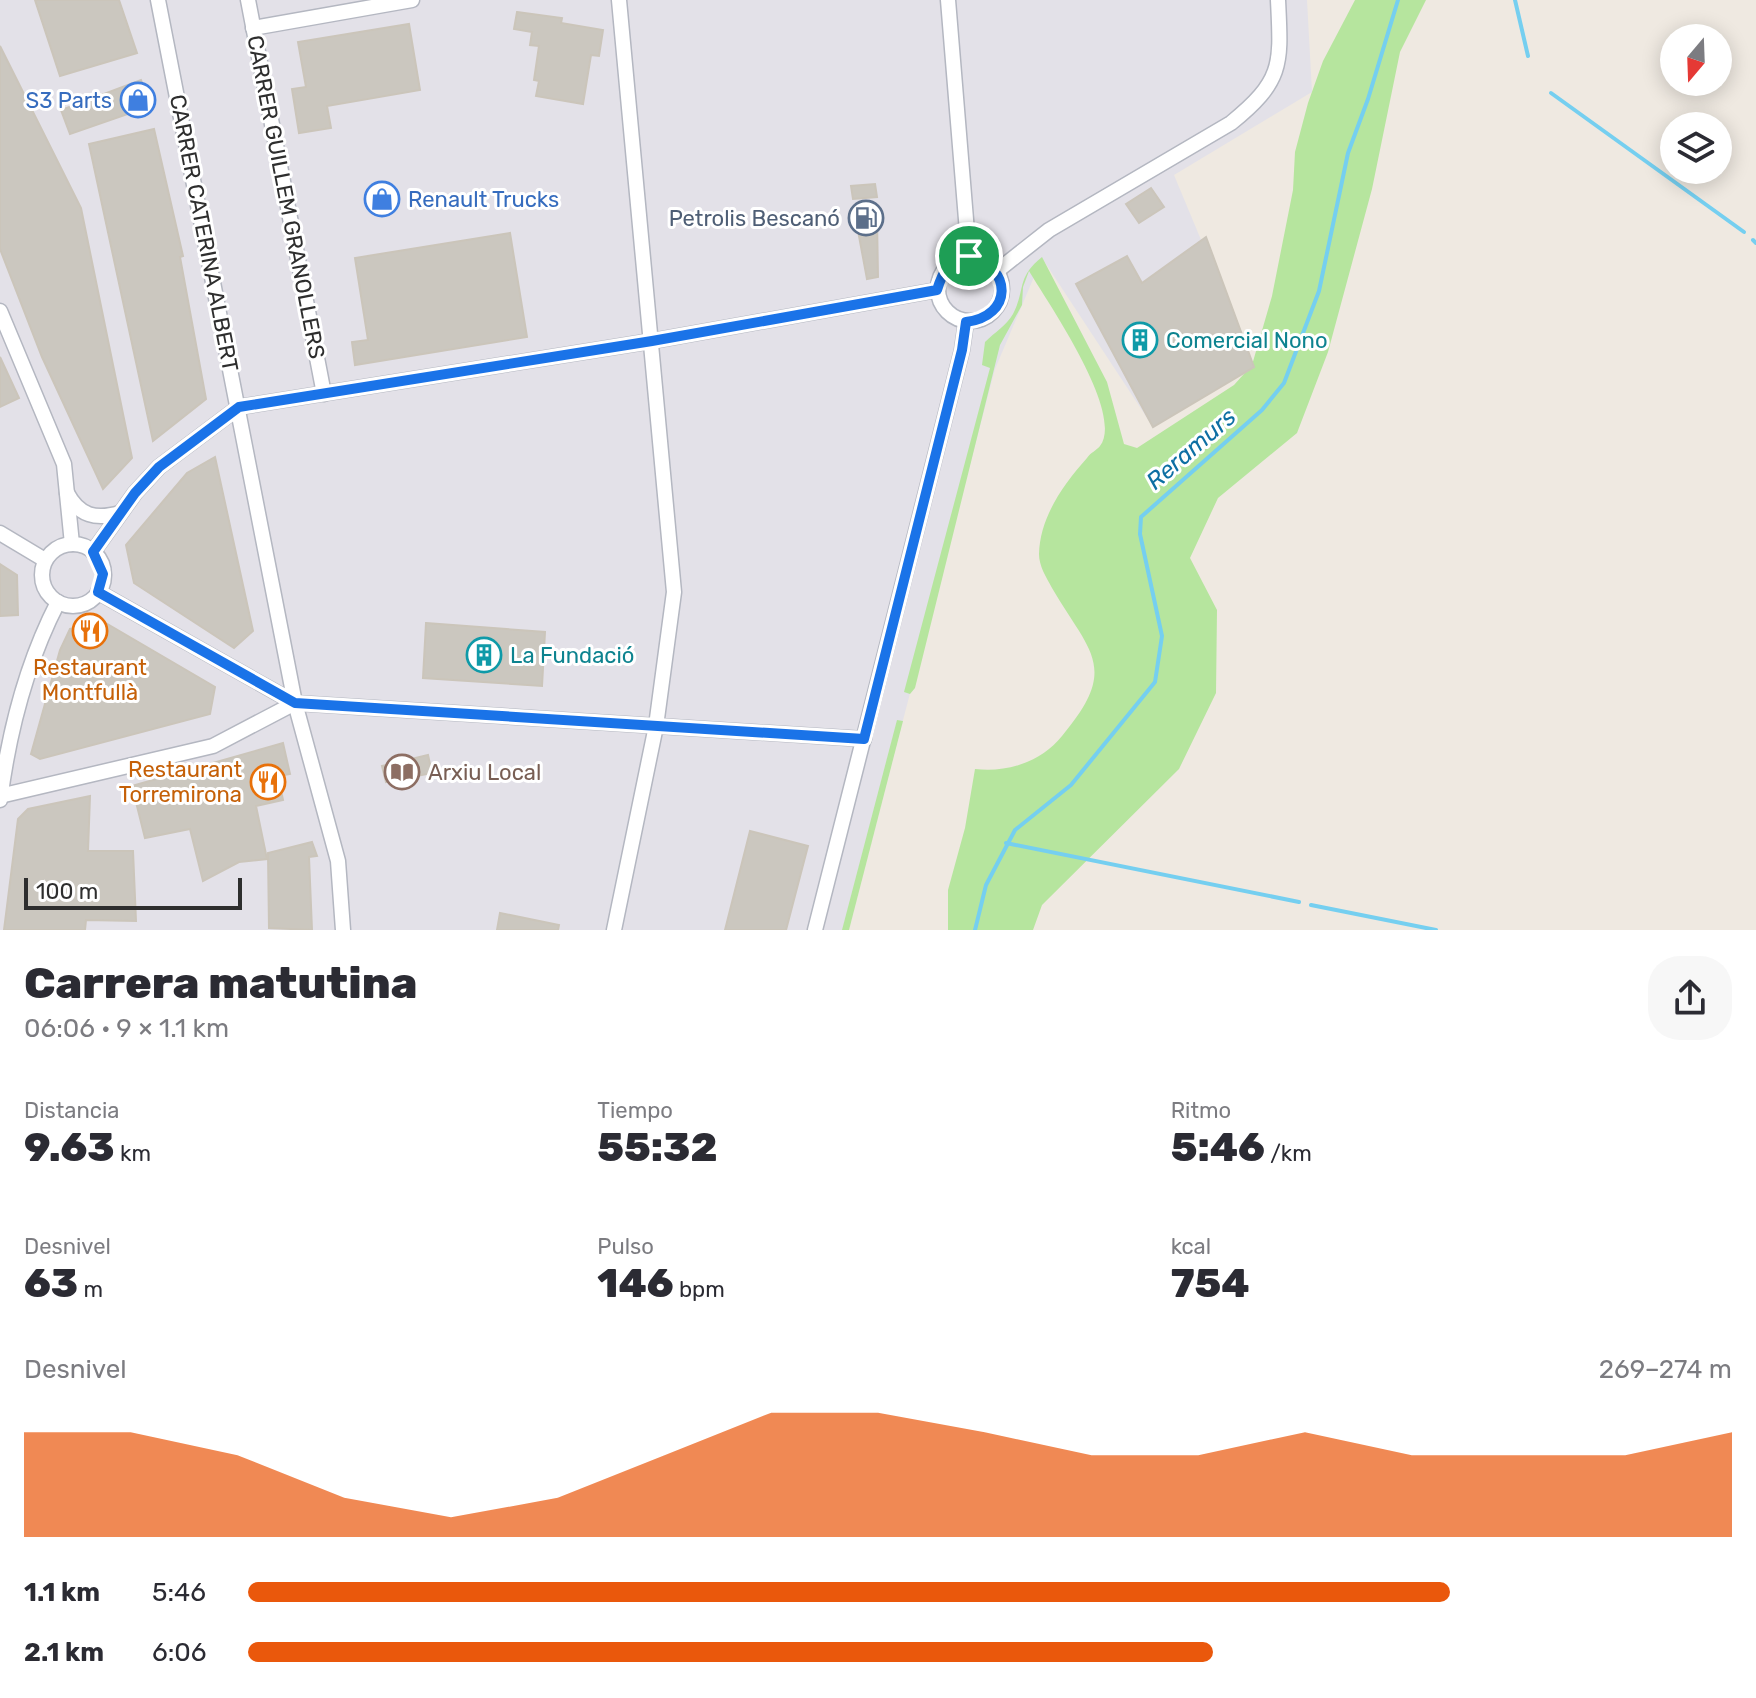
<!DOCTYPE html>
<html lang="es">
<head>
<meta charset="utf-8">
<style>
  :root { --surface:#fff; --page:#f7f7f7; --text:#2b2b33; --muted:#7c7c81; --accent:#ea580c }
  body { margin:0; font-family:Rubik,sans-serif; background:var(--page); color:var(--text); height:100vh; display:flex; flex-direction:column; font-size:30px; white-space:nowrap }
  * { box-sizing:border-box; margin:0 }
  p { font-size:26px; color:var(--muted) }
  .icon { flex:none; width:44px; height:44px; fill:none; stroke:currentColor; stroke-width:2; stroke-linecap:round; stroke-linejoin:round }
  .map { position:relative; height:930px; overflow:hidden }
  .panel { display:flex; flex-direction:column; background:var(--surface); flex:1 }
  .panel>* { flex:none }
  .needle { width:52px; rotate:199deg }
  .fabs { position:absolute; left:1660px; top:24px; display:grid; gap:16px }
  .fabs a { display:grid; place-items:center; width:72px; height:72px; border-radius:50%; background:var(--surface); box-shadow:0 4px 20px #0003; font-size:40px }
  .scale { position:absolute; left:24px; bottom:20px; width:218px; box-sizing:border-box; padding-left:8px; border:4px solid #2e2e2e; border-top:0; font-size:22px; line-height:28px; white-space:nowrap; color:#2e2e2e; -webkit-text-stroke:6px #fff; paint-order:stroke }
  .pin { position:absolute; display:grid; place-items:center; width:68px; height:68px; color:#fff; margin:-34px; border:4px solid #fff; border-radius:50%; box-shadow:0 2px 8px #0007 }
  .round { display:grid; place-items:center; flex:none; width:84px; height:84px; border-radius:32px; background:var(--page) }
  .overview { display:flex; align-items:center; justify-content:space-between; height:136px; padding:0 24px }
  h1 { font-size:44px; font-weight:800; line-height:60px }
  .stats { display:grid; grid-template-columns:repeat(3,1fr); gap:12px; height:136px; padding:8px 24px }
  .stats div { display:grid; align-content:center }
  .stats b { font-size:40px; font-weight:800 }
  .stats small { font-size:22px; font-weight:400 }
  .stats p { font-size:22px }
  .chart { height:224px; padding:16px 24px }
  .chart p { display:flex; justify-content:space-between }
  .chart svg { width:100%; height:144px; margin-top:8px; fill:var(--accent); opacity:.7 }
  ul { padding:0 24px; list-style:none; font-size:26px }
  li { display:grid; grid-template-columns:128px 96px 1fr; align-items:center; height:60px }
  li i { height:20px; border-radius:10px; background:var(--accent) }
  .map>svg:first-child { display:block }
  .industrial { fill:#e3e1e8 }
  .green { fill:#b6e59e }
  .lines { fill:none; stroke-linecap:round; stroke-linejoin:round }
  .stream { stroke:#75cff0; stroke-width:4 }
  .building { fill:#cbc7bf; stroke:#cbc5ba; stroke-width:2 }
  .minor-casing { stroke:#b4b7c1; stroke-width:17 }
  .minor { stroke:#fff; stroke-width:14 }
  .route-casing { stroke:#fff; stroke-width:16 }
  .route { stroke:#1a73e8; stroke-width:10 }
  .labels { text-anchor:middle; dominant-baseline:central; stroke-width:6; stroke-linejoin:round; paint-order:stroke }
  .shop-label { font-size:22px; fill:#366cbe; stroke:#fff; text-anchor:end }
  .street-label { font-size:22px; fill:#2e2e2e; stroke:#fff }
  .service-label { font-size:22px; fill:#4e5e75; stroke:#fff; text-anchor:end }
  .culture-label { font-size:22px; fill:#0d838f; stroke:#fff; text-anchor:start }
  .food-label { font-size:22px; fill:#c56008; stroke:#fff }
  .education-label { font-size:22px; fill:#785e54; stroke:#fff; text-anchor:start }
  .water-label { font-size:24px; font-style:italic; fill:#0d6fa3; stroke:#fff }
</style>
</head>
<body>
<div class="map">
<svg width="1756" height="930" viewBox="0 0 1756 930">
  <rect width="100%" height="100%" fill="#efe9e1"/>
  <path class="industrial" d="M0 0H1307L1312 92 1174 175 1254 367 1153 427 1042 258 995 369 848 930H0Z"/>
  <g class="green">
    <path d="M1355 0H1426L1400 52 1372 189 1328 352 1297 433 1218 498 1190 558 1217 610 1216 693 1179 769 1042 905 1033 930H948V890L965 828 975 769C1007 773 1041 762 1062 736 1120 667 1090 653 1052 588 1046 577 1039 566 1039 554 1040 517 1063 485 1087 458 1090 453 1097 450 1100 446 1125 413 1048 303 1029 271L1023 287 1022 305 1000 345 915 688 910 694 904 692 990 368 982 365 985 342C995 332 1006 326 1013 314 1026 289 1016 278 1042 257L1107 382 1124 444 1137 448 1234 385 1252 365 1272 296 1293 190 1295 152 1308 103 1323 61Z"/>
    <path d="M897 720 903 721 849 930H842Z"/>
  </g>
  <g class="lines">
    <g class="stream">
      <path d="M1515 0 1528 56"/>
      <path d="M1551 93 1744 232"/>
      <path d="M1753 240 1756 243"/>
      <path d="M1006 843 1299 902"/>
      <path d="M1311 905 1436 930"/>
      <path d="M975 930 986 885 1015 830 1071 785 1155 682 1162 636 1140 534 1141 517 1262 410 1284 383 1319 291 1348 153 1368 99 1398 0"/>
    </g>
  </g>
  <g class="building">
    <path d="M35 0H119L137 53 60 76Z"/>
    <path d="M517 12 562 18 561 23 603 30 599 56 591 55 583 104 536 96 539 81 534 80 539 46 530 45 532 32 514 29Z"/>
    <path d="M409 24 420 90 327 106 331 128 299 133 292 89 306 87 298 42Z"/>
    <path d="M0 46 81 208 132 458 103 489 42 357 0 249Z"/>
    <path d="M141 80 151 106 70 134 61 110Z"/>
    <path d="M154 129 183 256 180 257 206 399 153 441 89 144Z"/>
    <path d="M875 184 877 197 853 199 851 186Z"/>
    <path d="M1151 188 1164 207 1139 223 1126 204Z"/>
    <path d="M877 219 878 277 867 279 856 220Z"/>
    <path d="M510 233 527 337 355 365 352 342 368 340 355 258Z"/>
    <path d="M1206 237 1254 367 1153 427 1076 284 1127 256 1142 283Z"/>
    <path d="M0 357 19 398 0 407Z"/>
    <path d="M215 457 253 631 234 648 134 583 126 545 187 473Z"/>
    <path d="M0 564 17 575 18 615 0 616Z"/>
    <path d="M104 622 215 687 210 714 40 759 31 754 60 650 70 629Z"/>
    <path d="M426 623 545 632 542 686 423 678Z"/>
    <path d="M283 743 290 774 278 776 283 800 256 806 267 859 239 862 203 881 190 829 145 838 132 786Z"/>
    <path d="M428 755 432 773 386 782 382 766Z"/>
    <path d="M90 796 88 851H133L136 921 86 920 85 930H4L18 819 28 809Z"/>
    <path d="M750 831 808 846 786 930H725Z"/>
    <path d="M312 842 317 856 309 857 312 930 269 928 268 853Z"/>
    <path d="M500 913 559 925 558 930H497Z"/>
  </g>
  <g class="lines">
    <g class="minor-casing">
      <g id="minor">
        <path d="M158 0 295 703 338 861 343 930"/>
        <path d="M248 0 324 394"/>
        <path d="M948 0 969 256"/>
        <path d="M253 28 412 0"/>
        <circle cx="970" cy="289" r="32"/>
        <path d="M997 271 1049 230 1231 123C1284 80 1281 64 1278 0"/>
        <path d="M0 311 64 464 72 544"/>
        <path d="M67 493C79 516 96 520 120 513"/>
        <path d="M0 533 45 560"/>
        <circle cx="73" cy="575" r="31"/>
        <path d="M93 552 135 493 159 467 239 407 652 341 937 290"/>
        <path d="M98 592 295 703 864 739"/>
        <path d="M0 796 213 746 295 703"/>
        <path d="M0 800C9 731 26 664 58 602"/>
        <path d="M614 930 656 726 674 592 619 0"/>
        <path d="M815 930 962 350 966 322"/>
      </g>
    </g>
    <use href="#minor" class="minor"/>
  </g>
  <g class="lines">
    <g class="route-casing">
      <path id="route" d="M969 256C1013 268 1013 316 966 322L962 350 864 739 295 703 98 592 103 574 93 552 135 493 159 467 239 407 652 341 937 290C943 271 948 261 969 256Z"/>
    </g>
    <use href="#route" class="route"/>
  </g>
  <defs>
    <g id="shop-ring" transform="scale(1.8)"><circle r="9.5" fill="#fff" stroke="#3f7fe0" stroke-width="1.5"/><path d="M-5-2.5h2.3a2.7 3.5 0 0 1 5.4 0H5L5.5 6h-11ZM-1.5-2.5h3a1.5 2.3 0 0 0-3 0Z" fill="#3f7fe0"/></g>
    <g id="fuel-ring" transform="scale(1.8)"><circle r="9.5" fill="#fff" stroke="#5c6f8a" stroke-width="1.5"/><path d="M-5.5-6h7V0h2V4h1.3V-2.5L3-4.5l.8-.8L6-3V5H2.5V1h-1V6h-7ZM-4.2-4.7v3.2H.2V-4.7Z" fill="#5c6f8a"/></g>
    <g id="building-ring" transform="scale(1.8)"><circle r="9.5" fill="#fff" stroke="#0f9aa8" stroke-width="1.5"/><path d="M-4-6H4V6H1V3H-1V6H-4ZM-2.5-4.3h1.7v1.8h-1.7ZM.8-4.3h1.7v1.8H.8ZM-2.5-1h1.7V.8h-1.7ZM.8-1h1.7V.8H.8Z" fill="#0f9aa8"/></g>
    <g id="restaurant-ring" transform="scale(1.8)"><circle r="9.5" fill="#fff" stroke="#e8710a" stroke-width="1.5"/><path d="M-5-6h1v4h1v-4h1v4h1v-4h1v5L-1.5 .5V6h-2V.5L-5-1ZM5-6V6H3V1.5H1.5Q1.5-4 5-6Z" fill="#e8710a"/></g>
    <g id="library-ring" transform="scale(1.8)"><circle r="9.5" fill="#fff" stroke="#8d6e63" stroke-width="1.5"/><path d="M-6-4Q-3-5.5-.7-3.5V5Q-3 3-6 4ZM6-4Q3-5.5 .7-3.5V5Q3 3 6 4Z" fill="#8d6e63"/></g>
  </defs>
  <g fill-rule="evenodd">
    <use href="#shop-ring" x="138" y="100"/>
    <use href="#shop-ring" x="382" y="199"/>
    <use href="#fuel-ring" x="866" y="218"/>
    <use href="#building-ring" x="1140" y="340"/>
    <use href="#restaurant-ring" x="90" y="631"/>
    <use href="#building-ring" x="484" y="655"/>
    <use href="#library-ring" x="402" y="772"/>
    <use href="#restaurant-ring" x="268" y="782"/>
  </g>
  <g class="labels">
    <g class="shop-label">
      <text x="112" y="100">S3 Parts</text>
      <text x="408" y="199" text-anchor="start">Renault Trucks</text>
    </g>
    <g class="street-label">
      <text transform="translate(286 197) rotate(79)">CARRER GUILLEM GRANOLLERS</text>
      <text transform="translate(204 233) rotate(79)">CARRER CATERINA ALBERT</text>
    </g>
    <g class="service-label">
      <text x="840" y="218">Petrolis Bescanó</text>
    </g>
    <g class="culture-label">
      <text x="1166" y="340">Comercial Nono</text>
      <text x="510" y="655">La Fundació</text>
    </g>
    <g class="food-label">
      <text x="90" y="667">Restaurant<tspan x="90" dy="25">Montfullà</tspan></text>
      <text x="242" y="769" text-anchor="end">Restaurant<tspan x="242" dy="25">Torremirona</tspan></text>
    </g>
    <g class="education-label">
      <text x="428" y="772">Arxiu Local</text>
    </g>
    <g class="water-label">
      <text transform="translate(1191 449) rotate(-41)">Reramurs</text>
    </g>
  </g>
</svg>
<div class="fabs">
<a><svg class="needle" viewBox="-14 -14 28 28"><path d="M0-13l5 13h-10z" fill="#e53935"/><path d="M0 13l5-13h-10z" fill="#7c7c81"/></svg></a>
<a><svg class="icon" aria-label="layers" viewBox="0 0 24 24"><path d="M12 4l9 5-9 5-9-5zM3 14l9 5 9-5"/></svg></a>
</div>
<div class="scale">100 m</div>
<div class="pin" style="left:969px;top:256px;background:#1e9e55"><svg class="icon" aria-label="arrive" viewBox="0 0 24 24"><path d="M6 21V4h12l-3 4 3 4H6"/></svg></div>
</div>
<section class="panel">
<div class="overview"><div><h1>Carrera matutina</h1><p>06:06 · 9 × 1.1 km</p></div><a class="round"><svg class="icon" aria-label="share" viewBox="0 0 24 24"><path d="M12 15V3M7 8l5-5 5 5M5 13v7h14v-7"/></svg></a></div>
<div class="stats">
<div><p>Distancia</p><b>9.63<small> km</small></b></div>
<div><p>Tiempo</p><b>55:32</b></div>
<div><p>Ritmo</p><b>5:46<small> /km</small></b></div>
</div>
<div class="stats">
<div><p>Desnivel</p><b>63<small> m</small></b></div>
<div><p>Pulso</p><b>146<small> bpm</small></b></div>
<div><p>kcal</p><b>754</b></div>
</div>
<div class="chart"><p><span>Desnivel</span>269–274 m</p>
<svg viewBox="0 0 160 44" preserveAspectRatio="none"><path d="M0 44V12L10 12L20 19L30 32L40 38L50 32L60 19L70 6L80 6L90 12L100 19L110 19L120 12L130 19L140 19L150 19L160 12V44z"/></svg>
</div>
<ul>
<li><b>1.1 km</b>5:46<i style="width:81%"></i></li>
<li><b>2.1 km</b>6:06<i style="width:65%"></i></li>
</ul>
</section>
</body>
</html>
